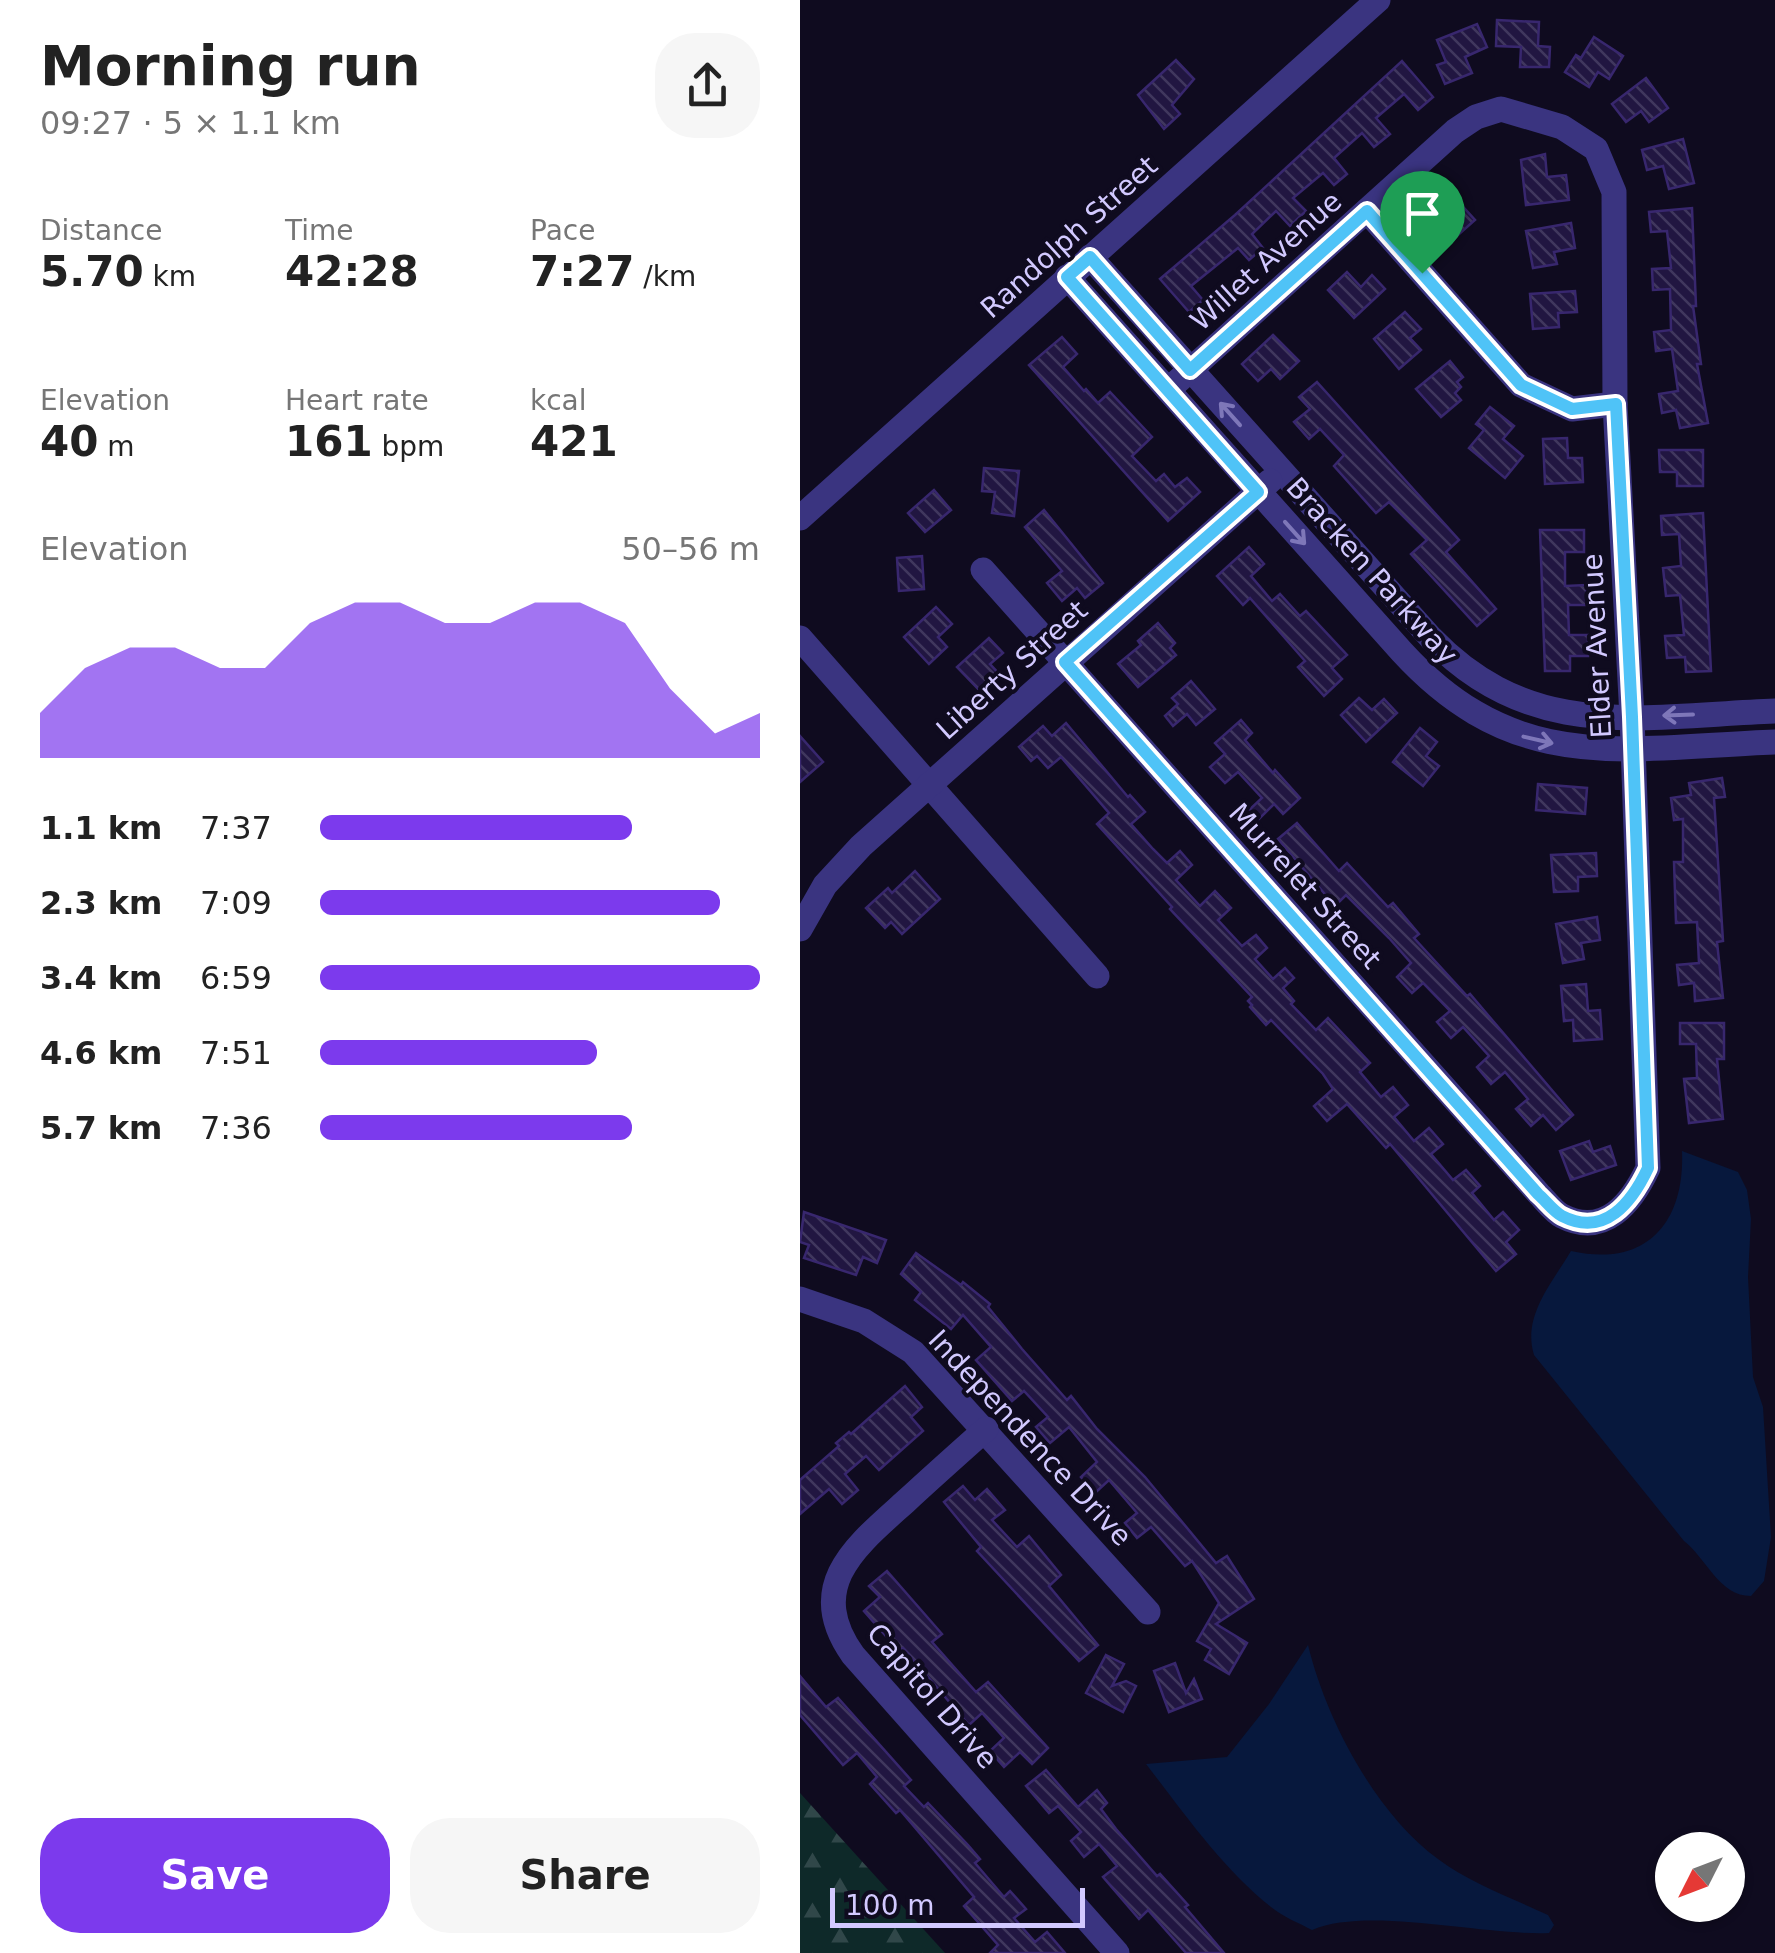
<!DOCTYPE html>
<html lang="en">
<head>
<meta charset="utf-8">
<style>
  :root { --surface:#fff; --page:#f6f6f6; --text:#222; --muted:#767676; --accent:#7c3aed }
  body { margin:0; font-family:"DejaVu Sans",sans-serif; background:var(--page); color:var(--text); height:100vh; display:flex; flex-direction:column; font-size:38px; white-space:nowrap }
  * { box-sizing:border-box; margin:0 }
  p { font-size:32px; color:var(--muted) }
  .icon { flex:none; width:55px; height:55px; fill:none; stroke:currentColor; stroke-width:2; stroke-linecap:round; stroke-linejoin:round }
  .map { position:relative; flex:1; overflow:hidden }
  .side { display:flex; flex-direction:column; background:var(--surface); width:800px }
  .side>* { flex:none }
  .needle { width:65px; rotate:228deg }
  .tools { position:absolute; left:855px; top:1832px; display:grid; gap:20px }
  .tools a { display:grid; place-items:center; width:90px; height:90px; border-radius:50%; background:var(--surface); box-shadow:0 2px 8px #0004; font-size:50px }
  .scale { position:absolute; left:30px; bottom:25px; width:255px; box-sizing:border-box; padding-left:10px; border:5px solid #d2c9ff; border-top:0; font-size:28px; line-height:35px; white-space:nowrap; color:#d2c9ff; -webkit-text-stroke:8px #0f0b1f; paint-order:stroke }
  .pin { position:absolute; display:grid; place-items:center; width:85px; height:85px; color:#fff; margin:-102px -42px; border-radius:50% 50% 50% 0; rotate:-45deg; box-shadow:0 0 10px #0007 }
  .pin .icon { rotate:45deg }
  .round { display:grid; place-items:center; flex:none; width:105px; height:105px; border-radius:40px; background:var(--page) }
  .headline { display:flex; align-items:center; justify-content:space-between; height:170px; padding:0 40px }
  h1 { font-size:55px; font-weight:700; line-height:75px }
  .figures { display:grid; grid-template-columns:repeat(3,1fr); gap:15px; height:170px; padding:10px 40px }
  .figures div { display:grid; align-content:center }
  .figures b { font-size:42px; font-weight:700 }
  .figures small { font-size:28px; font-weight:400 }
  .figures p { font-size:28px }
  .chart { height:280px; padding:20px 40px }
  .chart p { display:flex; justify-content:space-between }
  .chart svg { width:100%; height:180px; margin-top:10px; fill:var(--accent); opacity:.7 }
  .cta { display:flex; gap:20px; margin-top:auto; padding:20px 40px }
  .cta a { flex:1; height:115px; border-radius:40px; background:var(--accent); color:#fff; font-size:40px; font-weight:700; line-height:115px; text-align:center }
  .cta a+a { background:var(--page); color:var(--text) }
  ul { padding:0 40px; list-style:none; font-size:32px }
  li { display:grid; grid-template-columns:160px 120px 1fr; align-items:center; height:75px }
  li i { height:25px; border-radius:12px; background:var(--accent) }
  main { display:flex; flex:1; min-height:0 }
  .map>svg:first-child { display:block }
  .forest { fill:url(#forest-firs) }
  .water { fill:#07183d }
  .building { fill:url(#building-back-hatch); stroke:#38276e; stroke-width:2.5 }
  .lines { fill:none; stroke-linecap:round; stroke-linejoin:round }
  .minor { stroke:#3a3480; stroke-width:25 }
  .oneway { stroke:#7e77b9 }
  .route-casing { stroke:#fff; stroke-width:20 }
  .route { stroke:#4fc3f7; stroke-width:12 }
  .labels { text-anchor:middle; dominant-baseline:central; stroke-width:8; stroke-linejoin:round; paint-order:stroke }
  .street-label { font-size:28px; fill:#d2c9ff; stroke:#0f0b1f }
</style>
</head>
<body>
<main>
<section class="side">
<div class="headline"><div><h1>Morning run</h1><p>09:27 · 5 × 1.1 km</p></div><a class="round"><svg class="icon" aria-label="share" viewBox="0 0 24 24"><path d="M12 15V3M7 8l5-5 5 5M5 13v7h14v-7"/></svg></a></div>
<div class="figures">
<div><p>Distance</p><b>5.70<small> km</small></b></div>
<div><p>Time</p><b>42:28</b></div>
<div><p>Pace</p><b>7:27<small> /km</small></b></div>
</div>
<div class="figures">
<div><p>Elevation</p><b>40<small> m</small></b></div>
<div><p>Heart rate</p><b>161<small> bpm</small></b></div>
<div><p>kcal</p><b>421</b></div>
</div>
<div class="chart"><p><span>Elevation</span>50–56 m</p>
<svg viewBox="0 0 160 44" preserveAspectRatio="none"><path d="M0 44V33L10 22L20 17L30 17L40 22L50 22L60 11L70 6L80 6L90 11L100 11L110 6L120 6L130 11L140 27L150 38L160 33V44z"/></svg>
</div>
<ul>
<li><b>1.1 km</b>7:37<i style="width:71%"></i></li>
<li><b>2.3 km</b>7:09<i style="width:91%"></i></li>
<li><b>3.4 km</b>6:59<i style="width:100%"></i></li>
<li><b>4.6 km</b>7:51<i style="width:63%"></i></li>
<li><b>5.7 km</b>7:36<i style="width:71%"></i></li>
</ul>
<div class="cta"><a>Save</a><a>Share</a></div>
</section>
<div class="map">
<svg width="975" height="1953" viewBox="0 0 975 1953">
  <defs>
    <pattern id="forest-firs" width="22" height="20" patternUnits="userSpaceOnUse" patternTransform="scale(2.5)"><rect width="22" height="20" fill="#0e2929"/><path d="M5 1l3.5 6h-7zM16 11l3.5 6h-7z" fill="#304749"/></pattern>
    <pattern id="building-back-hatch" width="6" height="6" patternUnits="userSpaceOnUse" patternTransform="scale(2.5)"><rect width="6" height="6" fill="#211641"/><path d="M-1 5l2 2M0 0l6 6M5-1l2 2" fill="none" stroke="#40375e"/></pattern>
  </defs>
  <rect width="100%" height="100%" fill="#0f0b1f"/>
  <path class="forest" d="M0 1793 145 1953H0Z"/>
  <g class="water">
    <path d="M882 1151 938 1172 947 1190 951 1219 948 1277 953 1377 963 1407 971 1537 964 1581 951 1596C919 1596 907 1559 884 1541L734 1355C722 1316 752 1283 771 1251 846 1268 885 1223 882 1151Z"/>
    <path d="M508 1645C526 1719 575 1813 638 1859 670 1883 712 1898 748 1915L754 1925 749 1933C682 1936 569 1906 512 1930 499 1923 483 1917 471 1907 422 1868 384 1813 346 1764L427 1757 469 1704Z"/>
  </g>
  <g class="building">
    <path d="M697 20 739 22 738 46 750 47 749 67H720L721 47 696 46Z"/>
    <path d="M677 24 687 47 665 57 672 73 645 84 637 65 646 62 637 40Z"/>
    <path d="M794 37 823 56 809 79 798 72 789 87 765 72 776 55 781 58Z"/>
    <path d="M376 60 394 79 372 105 380 114 364 129 338 95Z"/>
    <path d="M602 61 633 97 618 110 604 94 576 118 590 134 574 147 562 133 534 158 547 174 534 185 523 173 493 198 506 211 490 226 476 211 452 234 463 248 449 260 438 248 391 286 403 300 389 312 360 279 435 215Z"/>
    <path d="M846 78 868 108 849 122 841 111 826 122 812 104Z"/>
    <path d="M883 139 894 183 869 189 863 166 847 170 842 150Z"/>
    <path d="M745 154 747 177 766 175 769 200 726 205 721 160Z"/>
    <path d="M646 188 675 220 649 243 630 222 643 211 633 200Z"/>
    <path d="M892 208 896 306H893L901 364H897L908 423 880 428 876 410 862 413 859 394 878 391 872 349 856 351 854 332 871 330 870 289 853 290 852 269 871 268 867 231 851 232 849 212Z"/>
    <path d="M771 223 775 248 754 252 757 264 733 268 726 231Z"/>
    <path d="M547 272 561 287 572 275 585 289 554 318 528 290Z"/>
    <path d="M775 291 777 312 758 313 759 327 733 329 730 294Z"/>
    <path d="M605 312 621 329 610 338 621 350 599 369 574 339Z"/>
    <path d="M473 335 499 361 480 379 471 369 458 381 442 364Z"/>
    <path d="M262 337 277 354 263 367 284 391 286 389 298 403 310 392 352 437 332 456 356 481 364 474 375 487 387 478 400 492 368 521 229 365Z"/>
    <path d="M650 361 663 377 657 382 661 387 655 393 661 400 641 417 616 389Z"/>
    <path d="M517 382 659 540 646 552 696 609 677 626 611 554 627 540 589 502 576 513 534 466 544 455 520 429 509 439 494 422 510 409 499 397Z"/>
    <path d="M690 407 714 426 703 439 723 456 705 478 669 448 684 430 676 424Z"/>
    <path d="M767 438 768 458H782L783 482 745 484 743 439Z"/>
    <path d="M859 450H903V486H877V472H860Z"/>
    <path d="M184 468 219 471 214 516 192 513 195 492 182 491Z"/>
    <path d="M134 490 151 510 125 532 108 513Z"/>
    <path d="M244 510 303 583 285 598 277 588 262 601 247 583 262 571 225 527Z"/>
    <path d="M903 513 911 671 886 672 885 657 867 658 865 636 884 635 880 595 866 596 863 568 881 566 879 534 862 535 861 516Z"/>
    <path d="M740 530H784V552H765V586L786 585 787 605H768L769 635H788V656H770V671H745Z"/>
    <path d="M449 547 464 564 451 576 472 601 480 594 500 616 506 611 547 655 532 668 542 679 524 696 498 667 505 661 450 598 443 605 417 576Z"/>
    <path d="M122 556 124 589 99 591 97 558Z"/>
    <path d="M136 607 152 624 138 637 147 647 129 664 104 637Z"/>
    <path d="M358 623 375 643 370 648 376 655 338 687 318 664 341 645 338 641Z"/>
    <path d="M189 638 203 653 190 664 202 677 183 694 157 667Z"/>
    <path d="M391 681 415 709 396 725 387 714 373 726 365 716 378 704 372 698Z"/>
    <path d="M559 698 572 710 584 699 597 713 566 742 541 715Z"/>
    <path d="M441 720 452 733 445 740 473 773 475 770 500 798 483 814 474 804 458 820 449 810 462 798 438 772 425 783 410 767 425 754 415 743Z"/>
    <path d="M266 723 328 797 330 795 345 812 331 824 353 849 367 863 380 851 392 865 376 880 400 906 415 891 431 908 418 920 442 946 456 935 467 948 455 959 473 979 485 968 494 978 483 988 494 1001 491 1004 516 1030 528 1018 570 1063 560 1072 581 1097 593 1087 608 1105 594 1117 614 1141 629 1128 643 1144 631 1154 653 1180 666 1170 680 1186 672 1193 694 1220 703 1212 719 1230 706 1242 716 1254 696 1271 590 1144 586 1148 547 1104 527 1121 514 1106 533 1089 523 1074 471 1020 466 1025 450 1007 452 1005 448 1001 452 997 370 909 372 907 297 824 309 813 261 757 248 768 237 756 231 761 219 747 243 726 252 736Z"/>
    <path d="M620 728 637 742 626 756 639 766 623 786 593 762Z"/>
    <path d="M0 736 23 762 0 782Z"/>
    <path d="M922 778 925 797 914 798 923 941 917 942 923 998 895 1001 894 983 879 985 877 965 899 963 897 922 876 923 874 862H883V819L874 820 871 798 891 795 889 783Z"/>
    <path d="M738 784 787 788 785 814 736 810Z"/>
    <path d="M497 823 539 871 547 863 588 907 593 903 619 934 614 938 667 996 670 994 773 1115 756 1130 743 1115 731 1126 716 1109 728 1099 705 1072 691 1084 677 1067 689 1056 663 1027 651 1038 637 1022 650 1011 623 983 612 993 597 977 611 963 589 938 546 895 535 906 478 839Z"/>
    <path d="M796 853 797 876 778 877V891L754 892 751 855Z"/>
    <path d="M115 871 140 899 102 934 91 922 85 928 66 908 88 888 92 893Z"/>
    <path d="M797 917 800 940 781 943 784 959 763 963 756 924Z"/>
    <path d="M786 984 788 1011 800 1010 802 1039 774 1041 773 1020 764 1021 761 986Z"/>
    <path d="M880 1023H924V1059H917L923 1119 889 1123 884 1079 897 1078 896 1044H880Z"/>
    <path d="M789 1141 793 1152 810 1146 816 1165 771 1180 760 1151Z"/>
    <path d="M4 1212 86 1240 77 1263 63 1257 56 1275 4 1258 9 1245 0 1242Z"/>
    <path d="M116 1253 161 1285 163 1282 190 1304 188 1307 222 1349 267 1400 271 1396 297 1429 345 1477 416 1563 427 1556 454 1599 416 1624 447 1643 429 1674 405 1660 411 1649 397 1641 419 1603 392 1561 385 1566 351 1527 337 1538 325 1523 337 1513 309 1480 295 1493 281 1477 297 1462 269 1427 250 1443 236 1427 248 1417 224 1391 212 1401 176 1360 191 1347 163 1315 151 1329 115 1300 121 1292 101 1274Z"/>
    <path d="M105 1386 122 1407 111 1417 123 1431 79 1470 66 1456 45 1474 58 1490 42 1504 29 1489 0 1514V1480L39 1446 36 1443 49 1432 51 1434Z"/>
    <path d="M163 1486 175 1500 187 1489 205 1510 192 1520 217 1547 229 1536 261 1575 249 1586 298 1645 279 1661 177 1551 181 1547 144 1502Z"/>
    <path d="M87 1571 142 1634 132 1642 176 1692 188 1682 248 1748 232 1764 220 1752 204 1767 190 1751 204 1738 182 1713 169 1725 103 1648 99 1651 64 1611 80 1597 69 1586Z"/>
    <path d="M306 1655 324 1664 312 1686 326 1681 336 1686 323 1712 286 1693Z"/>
    <path d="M375 1663 386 1693 394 1679 402 1699 369 1712 354 1671Z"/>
    <path d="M0 1676 26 1707 38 1698 111 1780 104 1786 124 1807 128 1803 168 1845 180 1859 175 1863 204 1897 210 1891 226 1909 214 1918 235 1942 247 1932 265 1953H190L198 1945 164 1906 174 1897 100 1810 96 1813 70 1784 77 1777 57 1753 43 1765 0 1715Z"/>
    <path d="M246 1770 278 1807 297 1790 307 1803 301 1809 316 1829 357 1876 360 1874 388 1905 385 1907 424 1953H386L348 1910 339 1919 303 1877 317 1866 299 1844 284 1857 271 1841 281 1832 258 1806 249 1813 226 1786Z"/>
  </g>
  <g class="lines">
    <g class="minor">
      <path d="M567 211 721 385 772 409 815 404"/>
      <path d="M290 257 631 638C732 743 844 716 975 711"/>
      <path d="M267 277 602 652C716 776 823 748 975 742"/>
      <path d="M0 518 578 0"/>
      <path d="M183 570 739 1194C745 1200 754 1212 762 1216 805 1238 832 1202 848 1168L832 717 815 404 814 192 796 149 762 127 701 109 676 117 655 131 368 390"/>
      <path d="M0 638 297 976"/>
      <path d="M0 929 25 885 61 846 470 481"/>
      <path d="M0 1299 64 1321 113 1352 348 1612"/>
      <path d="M186 1429C159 1453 132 1477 105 1502 56 1546 4 1586 53 1655L317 1953"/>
    </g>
  </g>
  <defs><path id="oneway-shaft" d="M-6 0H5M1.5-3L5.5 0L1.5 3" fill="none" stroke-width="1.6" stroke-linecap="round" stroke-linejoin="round" transform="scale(2.5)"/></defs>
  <g class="oneway">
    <use href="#oneway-shaft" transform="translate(430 414) rotate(-132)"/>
    <use href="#oneway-shaft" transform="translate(495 533) rotate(48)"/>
    <use href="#oneway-shaft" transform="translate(878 715) rotate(178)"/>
    <use href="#oneway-shaft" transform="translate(738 740) rotate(13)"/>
  </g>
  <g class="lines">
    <g class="route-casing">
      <path id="route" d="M567 211 721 385 772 409 816 404 832 717 848 1168C832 1202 805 1238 762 1216 754 1212 745 1200 738 1194L265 662 458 492 267 277 290 257 390 370Z"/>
    </g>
    <use href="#route" class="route"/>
  </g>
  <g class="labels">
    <g class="street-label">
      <text transform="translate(269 237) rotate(-42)">Randolph Street</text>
      <text transform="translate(466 261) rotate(-42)">Willet Avenue</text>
      <text transform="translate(572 571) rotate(48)">Bracken Parkway</text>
      <text transform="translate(797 646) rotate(-93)">Elder Avenue</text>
      <text transform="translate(212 670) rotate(-42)">Liberty Street</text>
      <text transform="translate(505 886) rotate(48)">Murrelet Street</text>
      <text transform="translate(230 1438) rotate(47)">Independence Drive</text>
      <text transform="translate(132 1696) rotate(49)">Capitol Drive</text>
    </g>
  </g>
</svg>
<div class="tools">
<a><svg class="needle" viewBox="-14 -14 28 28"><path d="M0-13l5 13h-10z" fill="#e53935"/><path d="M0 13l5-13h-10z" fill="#767676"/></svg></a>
</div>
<div class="scale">100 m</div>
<div class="pin" style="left:622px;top:273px;background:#1e9e55"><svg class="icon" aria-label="arrive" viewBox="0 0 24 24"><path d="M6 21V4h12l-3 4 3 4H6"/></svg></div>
</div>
</main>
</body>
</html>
